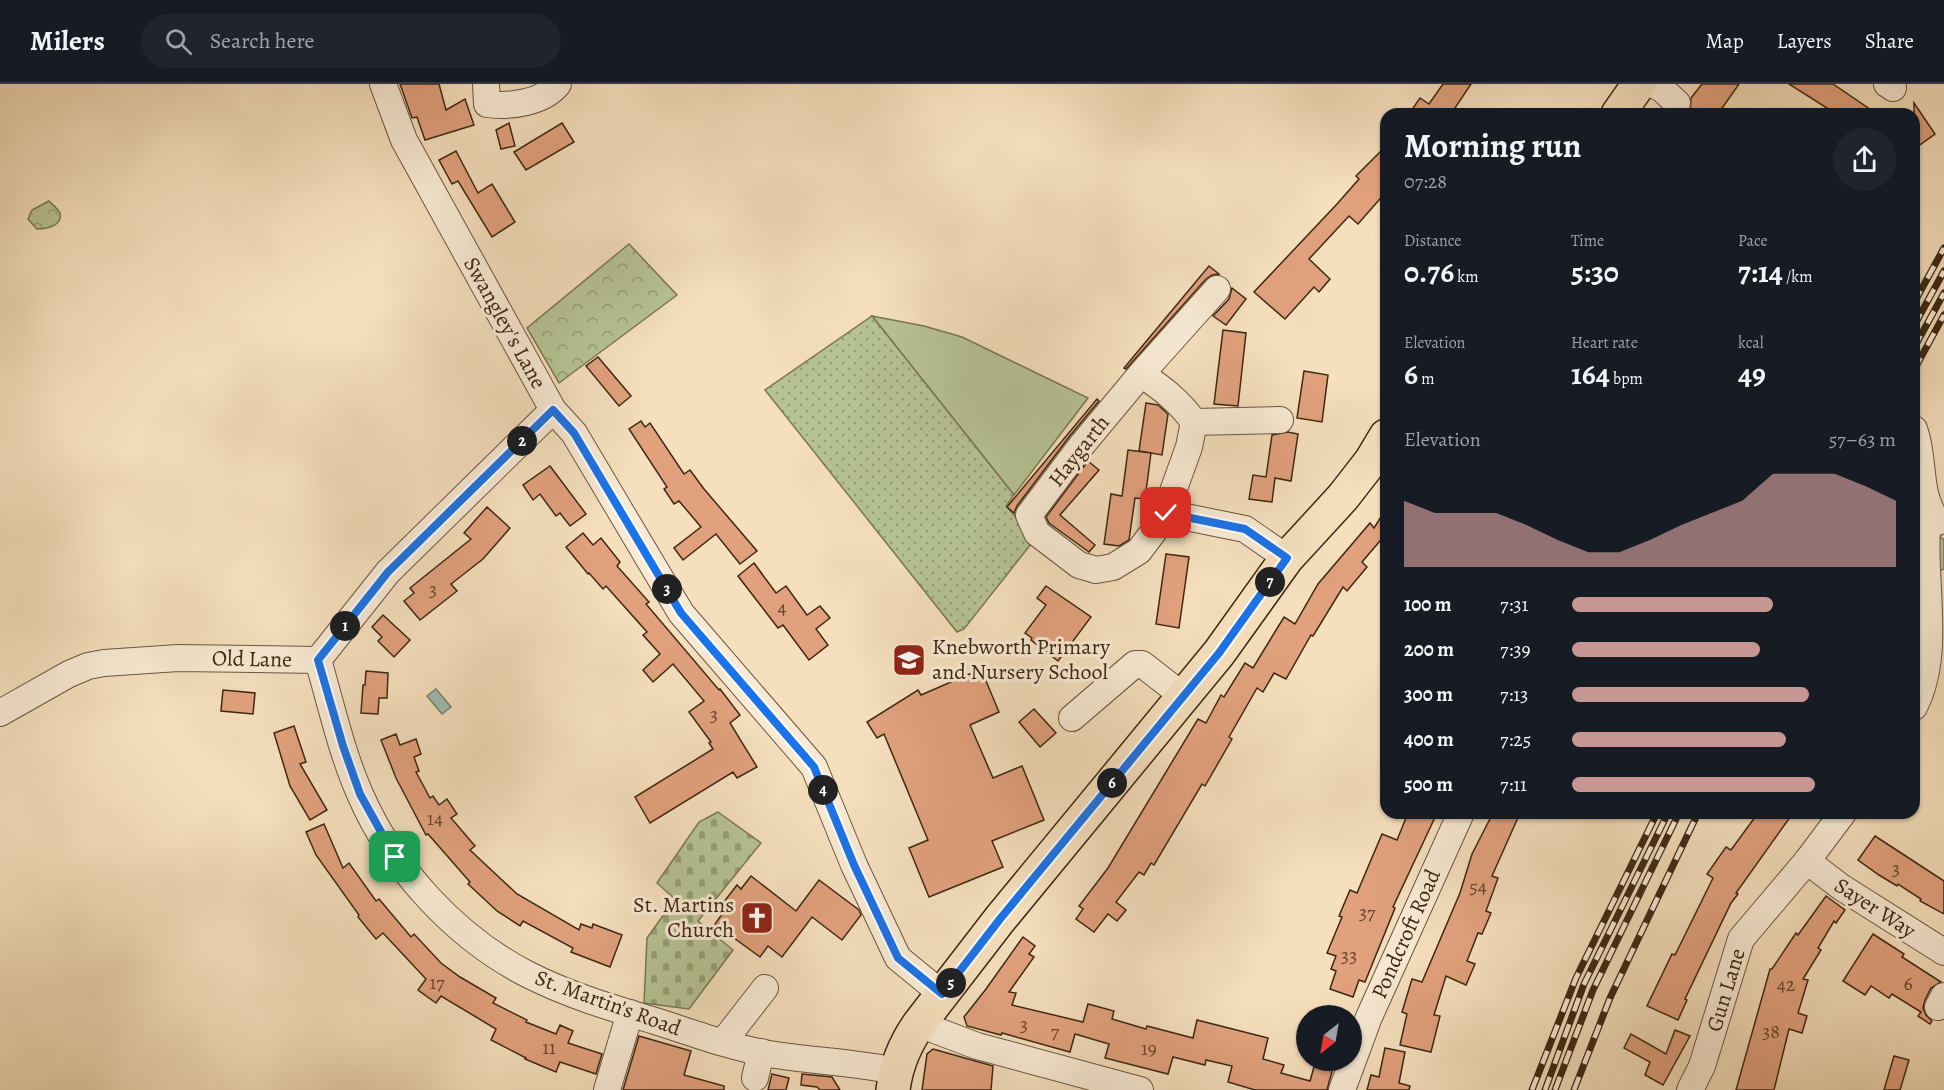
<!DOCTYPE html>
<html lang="en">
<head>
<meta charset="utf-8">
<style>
  :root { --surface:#171b24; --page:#20242c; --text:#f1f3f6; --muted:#9ea1a6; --line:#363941; --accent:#c59692 }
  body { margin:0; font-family:Alegreya,serif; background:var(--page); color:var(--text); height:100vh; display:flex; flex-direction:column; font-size:22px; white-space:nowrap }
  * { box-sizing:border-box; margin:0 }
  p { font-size:20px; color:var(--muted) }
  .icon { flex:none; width:33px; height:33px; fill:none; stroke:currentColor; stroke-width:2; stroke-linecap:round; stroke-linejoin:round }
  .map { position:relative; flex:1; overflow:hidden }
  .panel { position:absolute; left:1380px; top:24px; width:540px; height:711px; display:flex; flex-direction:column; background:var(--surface); border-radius:18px; box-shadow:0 2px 4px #0004 }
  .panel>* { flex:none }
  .needle { width:39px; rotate:211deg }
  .fabs { position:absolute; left:1296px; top:921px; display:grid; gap:12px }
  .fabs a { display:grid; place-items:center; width:66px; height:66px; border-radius:50%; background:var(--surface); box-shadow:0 2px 4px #0004; font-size:30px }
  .pin { position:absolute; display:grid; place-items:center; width:51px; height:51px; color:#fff; margin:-26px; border-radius:12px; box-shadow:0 3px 9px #0006 }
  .km { position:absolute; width:30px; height:30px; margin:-15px; border-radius:50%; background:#222; color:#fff; font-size:16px; line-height:30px; text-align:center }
  .round { display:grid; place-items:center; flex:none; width:63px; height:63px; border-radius:32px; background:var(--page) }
  .headline { display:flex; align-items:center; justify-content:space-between; height:102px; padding:0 24px }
  h1 { font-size:33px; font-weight:700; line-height:45px }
  .metrics { display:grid; grid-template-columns:repeat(3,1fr); gap:9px; height:102px; padding:6px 24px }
  .metrics div { display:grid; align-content:center }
  .metrics b { font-size:30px; font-weight:700 }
  .metrics small { font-size:16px; font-weight:400 }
  .metrics p { font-size:16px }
  .chart { height:168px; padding:12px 24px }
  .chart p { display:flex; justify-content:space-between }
  .chart svg { width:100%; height:108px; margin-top:6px; fill:var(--accent); opacity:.7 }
  ul { padding:0 24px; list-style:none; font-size:20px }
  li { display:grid; grid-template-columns:96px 72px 1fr; align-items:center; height:45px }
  li i { height:15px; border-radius:8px; background:var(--accent) }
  header { display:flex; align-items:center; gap:36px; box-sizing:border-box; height:84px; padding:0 30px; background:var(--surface); border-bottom:2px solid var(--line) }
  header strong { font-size:28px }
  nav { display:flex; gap:33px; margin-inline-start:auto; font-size:21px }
  .search { width:420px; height:54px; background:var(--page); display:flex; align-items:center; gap:15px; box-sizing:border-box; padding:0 21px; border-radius:33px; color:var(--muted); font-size:22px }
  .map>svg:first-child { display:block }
  .grass { fill:#b6c395; stroke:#7a7554; stroke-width:1.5 }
  .forest { fill:url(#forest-crowns); stroke:#7a7554; stroke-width:1.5 }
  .cemetery { fill:url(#cemetery-stones); stroke:#7a7554; stroke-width:1.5 }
  .park { fill:url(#park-dots); stroke:#7a7554; stroke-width:1.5 }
  .water { fill:#9cbdae; stroke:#768170; stroke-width:1.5 }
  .building { fill:#e1a17d; stroke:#3d2713; stroke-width:1.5 }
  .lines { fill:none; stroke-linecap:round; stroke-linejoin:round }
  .minor-casing { stroke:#6b553e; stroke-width:28 }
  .major-casing { stroke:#3d2713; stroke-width:36 }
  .minor { stroke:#f8ead4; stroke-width:26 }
  .major { stroke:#f5dfbd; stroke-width:33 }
  .rail-casing { stroke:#3d2713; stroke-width:7 }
  .rail { stroke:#f8ead4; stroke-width:4.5; stroke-dasharray:14; stroke-linecap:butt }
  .route-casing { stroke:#fff; stroke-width:12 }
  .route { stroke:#1a73e8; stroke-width:8 }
  .labels { text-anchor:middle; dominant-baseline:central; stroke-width:6; stroke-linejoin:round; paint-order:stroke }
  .number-label { font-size:20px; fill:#66462e }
  .street-label { font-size:22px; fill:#3d2713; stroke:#f8ead4 }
  .poi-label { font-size:22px; fill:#3d2713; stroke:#f8ead4; text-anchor:start }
</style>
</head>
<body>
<header>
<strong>Milers</strong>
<div class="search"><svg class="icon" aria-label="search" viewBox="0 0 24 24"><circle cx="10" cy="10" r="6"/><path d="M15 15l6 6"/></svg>Search here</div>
<nav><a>Map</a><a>Layers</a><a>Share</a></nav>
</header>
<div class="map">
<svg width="1944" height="1006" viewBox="0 0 1944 1006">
  <defs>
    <pattern id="forest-crowns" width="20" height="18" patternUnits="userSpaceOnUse" patternTransform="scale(1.5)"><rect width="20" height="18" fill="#b6c395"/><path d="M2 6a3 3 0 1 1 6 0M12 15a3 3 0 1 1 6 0" fill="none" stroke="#959e78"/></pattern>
    <pattern id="cemetery-stones" width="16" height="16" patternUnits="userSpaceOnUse" patternTransform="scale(1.5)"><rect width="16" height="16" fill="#b6c395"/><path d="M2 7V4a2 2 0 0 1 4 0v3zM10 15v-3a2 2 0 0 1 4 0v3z" fill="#959e78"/></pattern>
    <pattern id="park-dots" width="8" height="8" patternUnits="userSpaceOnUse" patternTransform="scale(1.5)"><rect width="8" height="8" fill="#b6c395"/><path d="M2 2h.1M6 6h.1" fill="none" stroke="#959e78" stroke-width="1.8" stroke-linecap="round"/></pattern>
  </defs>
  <rect width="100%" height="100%" fill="#f5dfbd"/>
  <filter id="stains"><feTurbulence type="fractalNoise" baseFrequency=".00333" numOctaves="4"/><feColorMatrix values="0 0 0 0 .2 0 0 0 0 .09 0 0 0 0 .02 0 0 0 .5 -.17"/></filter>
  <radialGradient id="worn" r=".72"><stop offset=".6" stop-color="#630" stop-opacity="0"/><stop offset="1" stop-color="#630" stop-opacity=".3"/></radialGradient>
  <g class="grass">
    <path d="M872 232 924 242 962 253 1088 314 1014 411Z"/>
    <path d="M1937 450 1944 456V485L1938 487Z"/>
  </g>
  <g class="forest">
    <path d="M49 117C52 120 58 125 60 129 63 142 46 145 37 145L28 135 32 126Z"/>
    <path d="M629 160 677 211 559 299 527 244Z"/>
  </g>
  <path class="cemetery" d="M718 728 761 759 698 837 733 866 689 925 644 919 647 854 675 815 657 799 699 738Z"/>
  <path class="park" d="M872 232 1014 411 1006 422 1035 455 964 545 957 548 765 306Z"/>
  <path class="water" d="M436 605 451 623 442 630 427 612Z"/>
  <g class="building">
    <path d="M400 0H439L446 26 465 15 474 41 425 56 417 33 412 34Z"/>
    <path d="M1443 0H1471L1451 30H1409L1420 14 1429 20Z"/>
    <path d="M1702 0H1739L1718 30H1690L1691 14Z"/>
    <path d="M1789 0H1833L1877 30H1823L1827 24Z"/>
    <path d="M1914 19 1935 50 1914 65Z"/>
    <path d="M509 39 515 62 501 65 496 46Z"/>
    <path d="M562 39 574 58 526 86 514 68Z"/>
    <path d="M1386 62V108L1358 140 1349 132 1309 175 1330 195 1319 208 1314 203 1285 235 1254 208 1337 120 1359 95 1356 92Z"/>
    <path d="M456 67 478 109 492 100 515 138 492 153 458 97 452 100 439 76Z"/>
    <path d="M1209 182 1219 190 1212 191 1206 195 1126 285 1124 284Z"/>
    <path d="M1232 204 1246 215 1226 241 1213 232 1229 215Z"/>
    <path d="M1223 246 1246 249 1238 322 1214 320Z"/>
    <path d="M598 273 631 312 619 322 586 282Z"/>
    <path d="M1304 287 1328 291 1322 338 1297 334Z"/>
    <path d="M1097 315 1099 317 1069 353 1017 422 1014 429 1007 423Z"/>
    <path d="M1146 319 1158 321 1168 330 1162 371 1139 367Z"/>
    <path d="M641 337 645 343 650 339 684 390 690 386 704 405 757 467 740 480 716 450 683 476 674 464 701 443 679 417 674 420 664 405 667 403 629 345Z"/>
    <path d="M1288 348 1298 350 1291 397 1275 394 1272 418 1249 415 1253 391 1266 393 1272 351Z"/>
    <path d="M1128 366 1151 369 1145 415 1135 414 1129 456 1119 462 1104 460 1111 410 1122 412Z"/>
    <path d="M1088 377 1099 386 1060 431 1095 461 1089 468 1049 439 1046 433Z"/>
    <path d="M550 382 586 430 570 442 560 429 556 432 540 410 533 416 523 401Z"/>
    <path d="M487 423 510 444 483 475 451 500 457 507 420 536 404 517 414 509 410 504 471 455 464 449Z"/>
    <path d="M1386 425V450L1362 478 1367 483 1347 507 1343 503 1313 552 1311 551 1286 595 1274 589 1263 608 1257 604 1229 653 1232 655 1205 702 1202 700 1154 781 1151 779 1144 791 1139 788 1116 818 1126 826 1117 837 1108 830 1094 848 1076 835 1083 825 1079 822 1108 784 1198 635 1206 639 1221 611 1224 613 1245 579 1253 584 1284 533 1295 540 1318 500 1370 439 1374 444Z"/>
    <path d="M583 449 593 461 601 454 620 478 617 482 649 518 646 520 719 606 720 605 740 631 730 639 757 683 737 694 733 688 650 739 635 713 713 665 709 659 711 658 689 628 704 617 673 580 653 598 643 586 660 570 643 551 647 548 606 502 603 505 589 489 588 490 566 463Z"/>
    <path d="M1166 470 1189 473 1179 544 1156 540Z"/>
    <path d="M754 479 776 509 786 502 807 531 820 522 830 534 816 545 828 561 809 576 783 541 778 544 738 492Z"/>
    <path d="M1046 502 1091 533 1058 577 1031 556 1032 554 1025 549 1046 521 1037 514Z"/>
    <path d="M383 531 410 556 394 573 378 557 382 553 372 543Z"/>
    <path d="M981 585 999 628 970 641 993 694 1022 682 1044 736 992 757 1003 783 929 813 909 764 928 756 884 650 877 654 867 638 918 606 921 611Z"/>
    <path d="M366 587 388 589 387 614H379L378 630 361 629 363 601H365Z"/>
    <path d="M223 606 255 609 253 630 221 627Z"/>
    <path d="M1034 625 1056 649 1040 663 1019 638Z"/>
    <path d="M294 642 306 678 300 680 327 726 310 736 290 702 274 649Z"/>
    <path d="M396 650 400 661 416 655 421 670 414 673 419 687 416 688 430 714 433 712 439 721 447 715 457 730 451 734 475 762 470 766 517 810 579 846 581 840 592 844 593 840 622 851 610 883 571 868 573 864 523 837 520 842 497 827 468 800 470 798 428 750 426 751 396 694 381 656Z"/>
    <path d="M1408 729H1437L1393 823 1395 824 1365 898 1359 896 1353 913 1330 905 1336 887 1331 885 1336 872 1327 869 1342 833 1339 832 1350 806 1357 809 1382 750 1397 756Z"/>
    <path d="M1493 729H1520L1492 792 1498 794 1486 827 1491 829 1482 850 1478 849 1467 877 1475 880 1466 901 1446 892 1434 931 1440 932 1431 968 1400 961 1407 930 1402 928 1412 895 1422 898 1460 809 1472 770Z"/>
    <path d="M1758 729H1793L1736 809 1738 810 1731 819 1685 915 1687 916 1678 936 1647 922 1672 870 1675 871 1713 794 1707 790 1726 763 1731 766Z"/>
    <path d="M324 740 343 784 349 779 376 817 379 815 411 853 414 850 441 879 460 893 496 914 493 919 527 936 526 938 556 950 560 941 573 947 568 959 602 970 596 990 560 978 556 988 525 975 526 974 491 956 496 945 441 912 436 919 418 906 426 895 383 849 376 855 358 833 359 831 316 771 306 748Z"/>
    <path d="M1875 752 1944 797V830L1920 817 1921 815 1898 800 1897 802 1879 791 1858 776Z"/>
    <path d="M751 792 796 827 819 796 859 826 861 831 842 856 812 833 782 873 768 862 760 873 715 840 725 826 720 823 737 801 741 805Z"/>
    <path d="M1826 812 1845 826 1836 839 1834 837 1818 864 1821 866 1803 895 1808 896 1798 929 1807 932 1802 949 1789 945 1774 1006H1736L1770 885H1772L1796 849 1798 851Z"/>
    <path d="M1873 850 1904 870 1902 873 1941 898 1931 904 1925 916 1923 924 1926 931 1932 937 1930 940 1918 932 1921 928 1892 910 1889 914 1871 902 1865 911 1843 897Z"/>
    <path d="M1023 853 1035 862 1029 870 1034 873 1009 908 1016 909 1012 921 1083 938 1088 920 1114 927 1112 935 1146 945 1147 942 1193 954 1197 936 1268 954 1263 975 1284 981 1281 989 1310 997 1316 976 1334 980 1327 1006H1255L1228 998 1232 982 1206 976 1205 981 1173 973 1168 990 1105 974 1109 960 1075 950 1070 968 1002 949 1001 951 967 942 964 933 986 905Z"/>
    <path d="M1675 946 1690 952 1663 1001 1645 991 1650 978 1624 964 1631 950 1666 970Z"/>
    <path d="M639 952 691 967 684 991 724 1002V1006H623Z"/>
    <path d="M1385 964 1405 968 1399 999 1410 1002 1409 1006H1367L1371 991 1379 993Z"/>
    <path d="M933 965 993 982 991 1006H922L927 970Z"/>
    <path d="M1894 972 1909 976 1900 1006H1884Z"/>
    <path d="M772 990 789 994 786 1006H768Z"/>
    <path d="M802 990 832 993 840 1006H820L817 1003 801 1001Z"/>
  </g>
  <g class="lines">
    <g class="minor-casing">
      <g id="minor">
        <path d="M383 0 404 56 553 326 574 349 681 529 814 683 854 781 898 874 942 910"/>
        <path d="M486 0 487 20C509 23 543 19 558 0"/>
        <path d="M1652 0 1662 5 1677 19 1675 30"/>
        <path d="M1887 0 1893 4"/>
        <path d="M1141 290C1162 304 1179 317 1194 338L1189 363 1163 435 1139 467 1113 483 1096 486 1079 481 1037 449 1029 431 1081 362 1141 290 1217 205"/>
        <path d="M1194 338 1280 336"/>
        <path d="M1914 345C1926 377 1916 408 1938 438"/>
        <path d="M1166 429 1245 445 1287 474"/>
        <path d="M318 576C331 620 341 667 360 710 392 784 455 853 527 890 568 911 612 924 655 937 693 949 730 963 769 970 811 977 854 978 895 987"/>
        <path d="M1914 623C1944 566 1919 489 1929 425"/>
        <path d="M0 629 69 590 88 582 104 579 178 574 318 576 388 488 553 326"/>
        <path d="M1072 634 1135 580H1142L1183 612"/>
        <path d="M1807 777 1841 803 1944 868"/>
        <path d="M1938 923 1944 912"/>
        <path d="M919 940 977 962 1140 1006"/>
        <path d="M723 958 765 904"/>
        <path d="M755 994 761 968"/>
        <path d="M607 1006 630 929"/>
        <path d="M1342 1006 1369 933 1461 729"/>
        <path d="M1690 1006 1702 982 1741 855 1807 777 1843 729"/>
      </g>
    </g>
    <g class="major-casing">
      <g id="major">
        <path d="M1618 30 1639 0"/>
        <path d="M893 1006C896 981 905 960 919 940L1000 835 1219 569 1287 474 1343 413 1371 377 1386 352"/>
      </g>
    </g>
    <use href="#minor" class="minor"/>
    <use href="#major" class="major"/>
    <g class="rail-casing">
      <g id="rail">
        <path d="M1914 219 1944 164"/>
        <path d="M1914 242 1944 187"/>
        <path d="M1914 264 1944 209"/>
        <path d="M1914 286 1944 231"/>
        <path d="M1532 1006 1576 894 1657 729"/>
        <path d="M1545 1006 1584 900 1668 729"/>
        <path d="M1555 1006 1593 906 1679 729"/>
        <path d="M1574 1006 1610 914 1698 729"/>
      </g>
    </g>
    <use href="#rail" class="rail"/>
  </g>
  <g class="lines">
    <g class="route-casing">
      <path id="route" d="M395 773 360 710 343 662 318 576 388 488 553 326 574 349 681 529 814 683 854 781 898 874 942 910 1000 835 1219 569 1287 474 1245 445 1166 429"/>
    </g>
    <use href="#route" class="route"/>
  </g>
  <defs>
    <g id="school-square" transform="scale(1.725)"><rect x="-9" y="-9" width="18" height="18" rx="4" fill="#8f2418" stroke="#f8ead4"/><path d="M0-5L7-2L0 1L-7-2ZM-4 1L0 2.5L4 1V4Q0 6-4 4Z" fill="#fff"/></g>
    <g id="church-square" transform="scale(1.725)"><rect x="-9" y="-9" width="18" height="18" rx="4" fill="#8f2418" stroke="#f8ead4"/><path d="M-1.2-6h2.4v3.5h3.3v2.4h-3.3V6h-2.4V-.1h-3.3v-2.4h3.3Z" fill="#fff"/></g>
  </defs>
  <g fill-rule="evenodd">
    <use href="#school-square" x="909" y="576"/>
    <use href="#church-square" x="757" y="834"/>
  </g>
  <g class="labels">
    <g class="number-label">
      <text x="433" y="505">3</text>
      <text x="782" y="523">4</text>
      <text x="714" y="630">3</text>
      <text x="435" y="734">14</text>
      <text x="1896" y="784">3</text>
      <text x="1478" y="802">54</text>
      <text x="1367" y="828">37</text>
      <text x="1349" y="871">33</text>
      <text x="437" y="898">17</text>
      <text x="1908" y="899">6</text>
      <text x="1786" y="900">42</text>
      <text x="1024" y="940">3</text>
      <text x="1055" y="947">7</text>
      <text x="1771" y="947">38</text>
      <text x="549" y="963">11</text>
      <text x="1149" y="964">19</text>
    </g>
    <g class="street-label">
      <text transform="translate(505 239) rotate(61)">Swangley's Lane</text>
      <text transform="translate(1079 367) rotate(-52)">Haygarth</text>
      <text transform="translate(252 575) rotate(1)">Old Lane</text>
      <text transform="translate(1875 824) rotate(33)">Sayer Way</text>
      <text transform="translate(1406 850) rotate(-66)">Pondcroft Road</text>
      <text transform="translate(1726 906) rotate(-73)">Gun Lane</text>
      <text transform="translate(608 919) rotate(20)">St. Martin's Road</text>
    </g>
    <g class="poi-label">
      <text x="932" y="563">Knebworth Primary<tspan x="932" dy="25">and Nursery School</tspan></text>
      <text x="734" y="821" text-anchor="end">St. Martins<tspan x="734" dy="25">Church</tspan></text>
    </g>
  </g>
  <rect width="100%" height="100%" filter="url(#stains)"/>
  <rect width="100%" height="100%" fill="url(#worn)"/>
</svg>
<div class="fabs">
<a><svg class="needle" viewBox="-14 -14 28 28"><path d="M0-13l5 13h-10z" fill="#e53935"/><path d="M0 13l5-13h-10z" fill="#9ea1a6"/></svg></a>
</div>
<div class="pin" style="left:395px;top:773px;background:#1e9e55"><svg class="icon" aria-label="arrive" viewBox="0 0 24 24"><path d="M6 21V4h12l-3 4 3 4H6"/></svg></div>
<div class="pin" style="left:1166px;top:429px;background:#d93025"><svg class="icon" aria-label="check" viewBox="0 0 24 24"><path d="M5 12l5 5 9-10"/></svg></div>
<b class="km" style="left:345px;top:542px">1</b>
<b class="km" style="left:522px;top:357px">2</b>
<b class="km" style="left:667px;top:505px">3</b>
<b class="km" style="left:823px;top:706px">4</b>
<b class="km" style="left:951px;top:899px">5</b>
<b class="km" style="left:1112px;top:699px">6</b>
<b class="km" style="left:1270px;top:498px">7</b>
<section class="panel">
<div class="headline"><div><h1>Morning run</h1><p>07:28</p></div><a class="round"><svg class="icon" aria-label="share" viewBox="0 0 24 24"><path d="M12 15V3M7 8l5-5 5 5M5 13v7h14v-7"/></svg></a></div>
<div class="metrics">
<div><p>Distance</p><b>0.76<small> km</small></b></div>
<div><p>Time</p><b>5:30</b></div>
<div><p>Pace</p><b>7:14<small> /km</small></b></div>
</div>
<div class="metrics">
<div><p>Elevation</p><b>6<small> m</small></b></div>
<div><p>Heart rate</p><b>164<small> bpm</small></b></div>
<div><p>kcal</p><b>49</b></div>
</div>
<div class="chart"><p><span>Elevation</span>57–63 m</p>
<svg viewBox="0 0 160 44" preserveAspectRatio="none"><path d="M0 44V17L10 22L20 22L30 22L40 27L50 33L60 38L70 38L80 33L90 27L100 22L110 17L120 6L130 6L140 6L150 11L160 17V44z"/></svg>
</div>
<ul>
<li><b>100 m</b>7:31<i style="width:62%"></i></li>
<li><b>200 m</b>7:39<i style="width:58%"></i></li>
<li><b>300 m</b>7:13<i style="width:73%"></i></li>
<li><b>400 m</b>7:25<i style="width:66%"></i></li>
<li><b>500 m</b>7:11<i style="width:75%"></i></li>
</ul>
</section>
</div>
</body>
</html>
